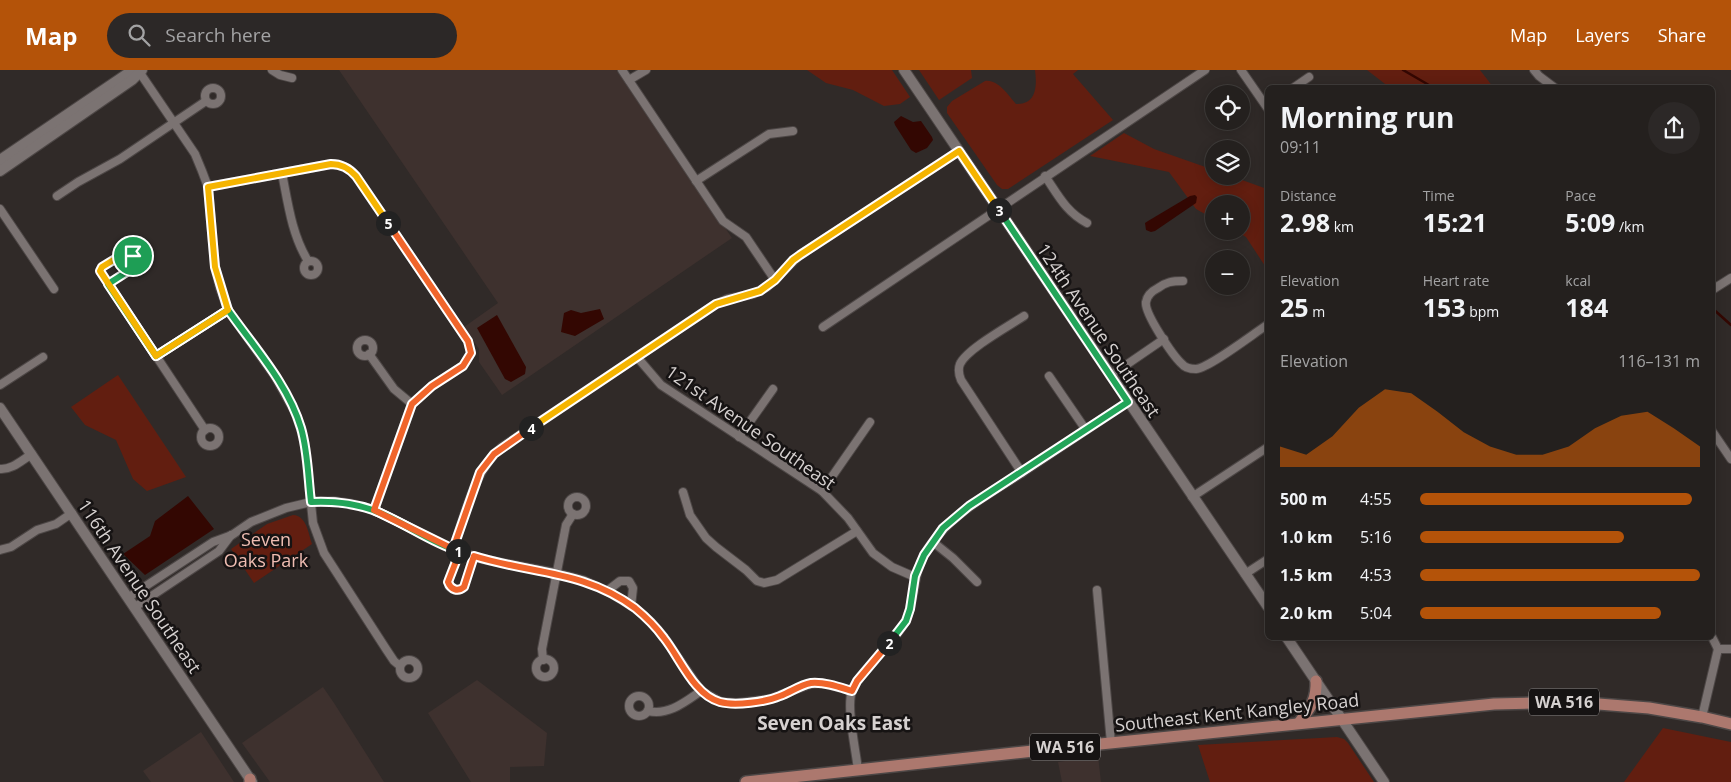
<!DOCTYPE html>
<html lang="en">
<head>
<meta charset="utf-8">
<style>
  :root { --surface:#24201e; --page:#2c2827; --text:#f1f3f6; --muted:#a3a3a4; --line:#413e3c; --accent:#b45309 }
  body { margin:0; font-family:"Open Sans",sans-serif; background:var(--page); color:var(--text); height:100vh; display:flex; flex-direction:column; font-size:19px; white-space:nowrap }
  * { box-sizing:border-box; margin:0 }
  p { font-size:16px; color:var(--muted) }
  .icon { flex:none; width:28px; height:28px; fill:none; stroke:currentColor; stroke-width:2; stroke-linecap:round; stroke-linejoin:round }
  .map { position:relative; flex:1; overflow:hidden }
  .drawer { position:absolute; left:1265px; top:15px; width:450px; height:555px; display:flex; flex-direction:column; background:var(--surface); border-radius:8px; box-shadow:0 2px 12px #0003,0 0 0 1px var(--line) }
  .drawer>* { flex:none }
  .fabs { position:absolute; left:1205px; top:15px; display:grid; gap:10px }
  .fabs a { display:grid; place-items:center; width:45px; height:45px; border-radius:50%; background:var(--surface); box-shadow:0 2px 12px #0003,0 0 0 1px var(--line); font-size:25px }
  .pin { position:absolute; display:grid; place-items:center; width:42px; height:42px; color:#fff; margin:-21px; border:2px solid #fff; border-radius:50%; box-shadow:0 1px 5px #0007 }
  .km { position:absolute; width:25px; height:25px; margin:-12px; border-radius:50%; background:#222; color:#fff; font-size:14px; line-height:25px; text-align:center }
  .round { display:grid; place-items:center; flex:none; width:52px; height:52px; border-radius:26px; background:var(--page) }
  .summary { display:flex; align-items:center; justify-content:space-between; height:85px; padding:0 15px }
  h1 { font-size:28px; font-weight:700; line-height:38px }
  .figures { display:grid; grid-template-columns:repeat(3,1fr); gap:8px; height:85px; padding:5px 15px }
  .figures div { display:grid; align-content:center }
  .figures b { font-size:25px; font-weight:700 }
  .figures small { font-size:14px; font-weight:400 }
  .figures p { font-size:14px }
  .chart { height:140px; padding:10px 15px }
  .chart p { display:flex; justify-content:space-between }
  .chart svg { width:100%; height:90px; margin-top:5px; fill:var(--accent); opacity:.7 }
  ul { padding:0 15px; list-style:none; font-size:16px }
  li { display:grid; grid-template-columns:80px 60px 1fr; align-items:center; height:38px }
  li i { height:12px; border-radius:6px; background:var(--accent) }
  header { display:flex; align-items:center; gap:30px; box-sizing:border-box; height:70px; padding:0 25px; background:var(--accent); color:#fff }
  header strong { font-size:24px }
  nav { display:flex; gap:28px; margin-inline-start:auto; font-size:18px }
  .search { width:350px; height:45px; background:var(--page); display:flex; align-items:center; gap:12px; box-sizing:border-box; padding:0 18px; border-radius:28px; color:var(--muted); font-size:19px }
  .map>svg:first-child { display:block }
  .built { fill:#3e312e }
  .green { fill:#621e10 }
  .water { fill:#330702 }
  .lines { fill:none; stroke-linecap:round; stroke-linejoin:round }
  .stream { stroke:#330702; stroke-width:2.5 }
  .street-casing { stroke:#4d4746; stroke-width:10 }
  .secondary-casing { stroke:#4d4746; stroke-width:12 }
  .primary-casing { stroke:#4d4746; stroke-width:14 }
  .street { stroke:#7b7372; stroke-width:8 }
  .secondary { stroke:#7b7372; stroke-width:10 }
  .primary { stroke:#ac786e; stroke-width:11 }
  .split-1-casing { stroke:#fff; stroke-width:10 }
  .split-2-casing { stroke:#fff; stroke-width:10 }
  .split-3-casing { stroke:#fff; stroke-width:10 }
  .split-4-casing { stroke:#fff; stroke-width:10 }
  .split-5-casing { stroke:#fff; stroke-width:10 }
  .split-6-casing { stroke:#fff; stroke-width:10 }
  .split-1 { stroke:#22a559; stroke-width:6 }
  .split-2 { stroke:#f0652b; stroke-width:6 }
  .split-3 { stroke:#22a559; stroke-width:6 }
  .split-4 { stroke:#f5b400; stroke-width:6 }
  .split-5 { stroke:#f0652b; stroke-width:6 }
  .split-6 { stroke:#f5b400; stroke-width:6 }
  .labels { text-anchor:middle; dominant-baseline:central; stroke-width:5; stroke-linejoin:round; paint-order:stroke }
  .shield { fill:#161313; stroke:#9c9897; stroke-width:1 }
  .shield-label { font-size:16px; font-weight:bold; fill:#d6d1d0 }
  .street-label { font-size:18px; fill:#d6d1d0; stroke:#161313 }
  .park-label { font-size:18px; fill:#efbdb2; stroke:#161313 }
  .neighbourhood-label { font-size:19px; font-weight:bold; fill:#d6d1d0; stroke:#161313 }
</style>
</head>
<body>
<header>
<strong>Map</strong>
<div class="search"><svg class="icon" aria-label="search" viewBox="0 0 24 24"><circle cx="10" cy="10" r="6"/><path d="M15 15l6 6"/></svg>Search here</div>
<nav><a>Map</a><a>Layers</a><a>Share</a></nav>
</header>
<div class="map">
<svg width="1731" height="712" viewBox="0 0 1731 712">
  <rect width="100%" height="100%" fill="#302a28"/>
  <g class="built">
    <path d="M339 0H617L732 168 502 325 479 292V279L464 257 498 233Z"/>
    <path d="M477 610 547 663 544 696 510 697V712H471L428 643Z"/>
    <path d="M323 617 334 633 384 712H270L242 673Z"/>
    <path d="M201 662 234 712H151L143 701Z"/>
    <path d="M1098 686 1101 712H1062L1058 692Z"/>
  </g>
  <g class="green">
    <path d="M807 0H892L910 27 900 34 884 36 853 20 826 13Z"/>
    <path d="M919 0H971L972 8 939 30Z"/>
    <path d="M1035 0H1078L1073 4 1113 50 1008 119H1002L997 115 947 43V37L952 31 985 11C998 9 1008 25 1016 34 1037 35 1037 15 1035 0Z"/>
    <path d="M1367 0H1480L1493 17H1389Z"/>
    <path d="M1124 63 1154 79 1214 100V106H1231L1267 119V199L1246 167 1236 161H1241V134H1214V149L1196 139 1169 102 1090 86Z"/>
    <path d="M118 305 186 407 147 421 133 409 116 370 85 355 71 337Z"/>
    <path d="M293 445C307 446 308 463 312 474L254 513 231 479 267 454Z"/>
    <path d="M1663 658 1731 672V712H1624Z"/>
    <path d="M1337 667 1344 669 1348 673 1374 712H1210L1198 675Z"/>
  </g>
  <g class="water">
    <path d="M901 46 913 52 921 51 932 67 933 70 927 78 916 83 911 80 895 55 894 52Z"/>
    <path d="M1195 125 1197 127 1196 133 1155 161 1151 162 1146 160 1145 153 1148 151 1190 126Z"/>
    <path d="M600 239 604 249 575 266 561 262 564 243 571 240 581 243Z"/>
    <path d="M497 245 526 297 525 304 511 312 505 309 477 258Z"/>
    <path d="M188 426 214 459 145 505 123 484 150 466 155 451Z"/>
  </g>
  <g class="lines">
    <g class="stream">
      <path d="M1403 0 1434 18"/>
      <path d="M1712 238 1731 255"/>
    </g>
    <g class="street-casing">
      <g id="street">
        <path d="M138 0 195 84 202 101 208 117 215 197 220 218 228 240 275 306 295 342 301 359 305 376 313 453 324 483 386 579 394 591 400 596"/>
        <path d="M272 0 280 5 292 8"/>
        <path d="M622 0 723 151 746 167 775 210"/>
        <path d="M1241 0 1268 39"/>
        <path d="M1534 0 1539 6 1555 18"/>
        <path d="M629 10 646 0"/>
        <circle cx="213" cy="26" r="8"/>
        <path d="M1293 18 1309 7"/>
        <path d="M282 103C288 134 292 165 308 191"/>
        <path d="M1045 106C1058 125 1066 142 1087 153"/>
        <path d="M696 111 769 64 793 61"/>
        <path d="M208 117 331 94C342 94 349 98 356 106L468 271 471 283 463 296 432 316 412 334 374 440"/>
        <path d="M57 126 78 112 120 89 206 31"/>
        <path d="M0 139 54 219"/>
        <circle cx="311" cy="198" r="7"/>
        <path d="M1183 211C1172 211 1166 212 1158 218 1152 221 1147 225 1146 232 1144 243 1173 286 1182 294 1185 298 1191 299 1196 299 1209 298 1253 264 1267 255"/>
        <path d="M108 214 133 198 135 190 131 185 125 183 102 197 100 201 205 360"/>
        <path d="M1712 220 1731 208"/>
        <path d="M823 257 1205 0"/>
        <circle cx="365" cy="278" r="8"/>
        <path d="M369 284 394 319 412 334"/>
        <path d="M156 286 228 240"/>
        <path d="M637 287 661 315 822 421 848 448 873 483 892 497 915 507"/>
        <path d="M1049 306 1086 360"/>
        <path d="M1110 306 1164 269"/>
        <path d="M0 315 43 287"/>
        <circle cx="210" cy="367" r="9"/>
        <path d="M1712 361 1731 389"/>
        <path d="M739 367 773 319"/>
        <path d="M0 399C12 400 22 390 32 384"/>
        <path d="M1022 403 961 310C959 305 958 299 960 294 967 279 1009 256 1024 246"/>
        <path d="M822 421 870 352"/>
        <path d="M683 422 690 445 706 468 716 477 746 500 757 511 764 513 777 510 857 461"/>
        <circle cx="577" cy="436" r="9"/>
        <path d="M1192 427 1268 377"/>
        <path d="M933 472 953 488 977 512"/>
        <path d="M453 479C465 446 474 399 502 377L716 234 727 229 753 224 767 217 800 185 959 81"/>
        <path d="M0 480 11 477 37 460 56 454 72 443"/>
        <path d="M460 481 449 509V516C454 521 459 521 464 517L474 486"/>
        <path d="M1245 504 1268 489"/>
        <path d="M1097 520 1111 673"/>
        <path d="M607 521 620 511H629L633 518 631 536"/>
        <path d="M129 527 213 472 232 465 251 452 286 438 311 432 333 431 353 434 374 440 453 479 482 489 556 503 583 510 607 521 635 538 651 552 664 567 701 621 721 632 737 633 770 629 810 614 822 613 852 621"/>
        <path d="M135 537 219 481 231 465"/>
        <path d="M1712 567 1718 579"/>
        <path d="M1718 579H1731"/>
        <circle cx="545" cy="598" r="9"/>
        <circle cx="409" cy="599" r="9"/>
        <path d="M543 590 542 579 566 455 573 444"/>
        <circle cx="639" cy="636" r="10"/>
        <path d="M648 641C668 646 685 632 701 621"/>
        <path d="M1702 647 1718 579"/>
        <path d="M858 700C856 681 846 637 852 621 856 610 865 601 872 593 883 580 897 567 905 552 916 531 912 505 925 483 949 444 987 426 1023 402 1058 379 1093 355 1128 332"/>
      </g>
    </g>
    <g class="secondary-casing">
      <g id="secondary">
        <path d="M904 0 1268 537"/>
        <path d="M0 90 127 4 139 2"/>
        <path d="M0 101 132 10 142 0"/>
        <path d="M0 338 252 712"/>
        <path d="M1287 568 1384 712"/>
      </g>
    </g>
    <g class="primary-casing">
      <g id="primary">
        <path d="M1299 653C1310 638 1317 630 1316 611"/>
        <path d="M250 709V712"/>
        <path d="M746 712 1061 678 1494 634 1573 632 1649 638 1702 647 1731 654"/>
      </g>
    </g>
    <use href="#street" class="street"/>
    <use href="#secondary" class="secondary"/>
    <use href="#primary" class="primary"/>
  </g>
  <g class="lines">
    <g class="split-1-casing">
      <path id="split-1" d="M133 186 134 190 133 198 108 214 156 286 228 240C254 277 288 314 301 358 308 382 308 407 311 432 332 431 353 433 373 440 402 451 428 471 458 481"/>
    </g>
    <g class="split-2-casing">
      <path id="split-2" d="M458 481H460L448 512C451 520 458 522 464 517L474 486C531 504 584 500 635 538 646 547 656 557 664 568 680 588 694 625 720 632 735 636 766 632 780 626 791 622 800 615 811 613 826 612 839 617 852 621L857 611 889 573"/>
    </g>
    <g class="split-3-casing">
      <path id="split-3" d="M889 573 906 551 910 539 915 506 924 485 943 458 969 436 1128 332 999 140"/>
    </g>
    <g class="split-4-casing">
      <path id="split-4" d="M531 358 716 234 760 221 775 210 793 190 800 185 959 81 999 140"/>
    </g>
    <g class="split-5-casing">
      <path id="split-5" d="M388 153 468 271 471 283 463 296 432 316 412 334 374 440 453 479 480 402 494 384 531 358"/>
    </g>
    <g class="split-6-casing">
      <path id="split-6" d="M133 186 125 183 102 197 100 201 156 286 228 240 215 197 208 117 331 94C342 94 349 98 356 106L388 153"/>
    </g>
    <use href="#split-1" class="split-1"/>
    <use href="#split-2" class="split-2"/>
    <use href="#split-3" class="split-3"/>
    <use href="#split-4" class="split-4"/>
    <use href="#split-5" class="split-5"/>
    <use href="#split-6" class="split-6"/>
  </g>
  <g class="labels">
    <g class="shield">
      <rect x="1529" y="618.5" width="70" height="27" rx="4"/>
      <rect x="1030" y="663.5" width="70" height="27" rx="4"/>
    </g>
    <g class="shield-label">
      <text x="1564" y="632">WA 516</text>
      <text x="1065" y="677">WA 516</text>
    </g>
    <g class="street-label">
      <text transform="translate(1099 260) rotate(56)">124th Avenue Southeast</text>
      <text transform="translate(751 357) rotate(35)">121st Avenue Southeast</text>
      <text transform="translate(140 516) rotate(56)">116th Avenue Southeast</text>
      <text transform="translate(1237 642) rotate(-6)">Southeast Kent Kangley Road</text>
    </g>
    <g class="park-label">
      <text x="266" y="469">Seven<tspan x="266" dy="21">Oaks Park</tspan></text>
    </g>
    <g class="neighbourhood-label">
      <text x="834" y="653">Seven Oaks East</text>
    </g>
  </g>
</svg>
<div class="fabs">
<a><svg class="icon" aria-label="locate" viewBox="0 0 24 24"><circle cx="12" cy="12" r="6"/><path d="M12 2v4M12 18v4M2 12h4M18 12h4"/></svg></a>
<a><svg class="icon" aria-label="layers" viewBox="0 0 24 24"><path d="M12 4l9 5-9 5-9-5zM3 14l9 5 9-5"/></svg></a>
<a>+</a>
<a>−</a>
</div>
<div class="pin" style="left:133px;top:186px;background:#1e9e55"><svg class="icon" aria-label="arrive" viewBox="0 0 24 24"><path d="M6 21V4h12l-3 4 3 4H6"/></svg></div>
<b class="km" style="left:458px;top:481px">1</b>
<b class="km" style="left:889px;top:573px">2</b>
<b class="km" style="left:999px;top:140px">3</b>
<b class="km" style="left:531px;top:358px">4</b>
<b class="km" style="left:388px;top:153px">5</b>
<section class="drawer">
<div class="summary"><div><h1>Morning run</h1><p>09:11</p></div><a class="round"><svg class="icon" aria-label="share" viewBox="0 0 24 24"><path d="M12 15V3M7 8l5-5 5 5M5 13v7h14v-7"/></svg></a></div>
<div class="figures">
<div><p>Distance</p><b>2.98<small> km</small></b></div>
<div><p>Time</p><b>15:21</b></div>
<div><p>Pace</p><b>5:09<small> /km</small></b></div>
</div>
<div class="figures">
<div><p>Elevation</p><b>25<small> m</small></b></div>
<div><p>Heart rate</p><b>153<small> bpm</small></b></div>
<div><p>kcal</p><b>184</b></div>
</div>
<div class="chart"><p><span>Elevation</span>116–131 m</p>
<svg viewBox="0 0 160 44" preserveAspectRatio="none"><path d="M0 44V34L10 38L20 29L30 15L40 6L50 8L60 17L70 27L80 34L90 38L100 38L110 34L120 25L130 19L140 17L150 25L160 34V44z"/></svg>
</div>
<ul>
<li><b>500 m</b>4:55<i style="width:97%"></i></li>
<li><b>1.0 km</b>5:16<i style="width:73%"></i></li>
<li><b>1.5 km</b>4:53<i style="width:100%"></i></li>
<li><b>2.0 km</b>5:04<i style="width:86%"></i></li>
</ul>
</section>
</div>
</body>
</html>
